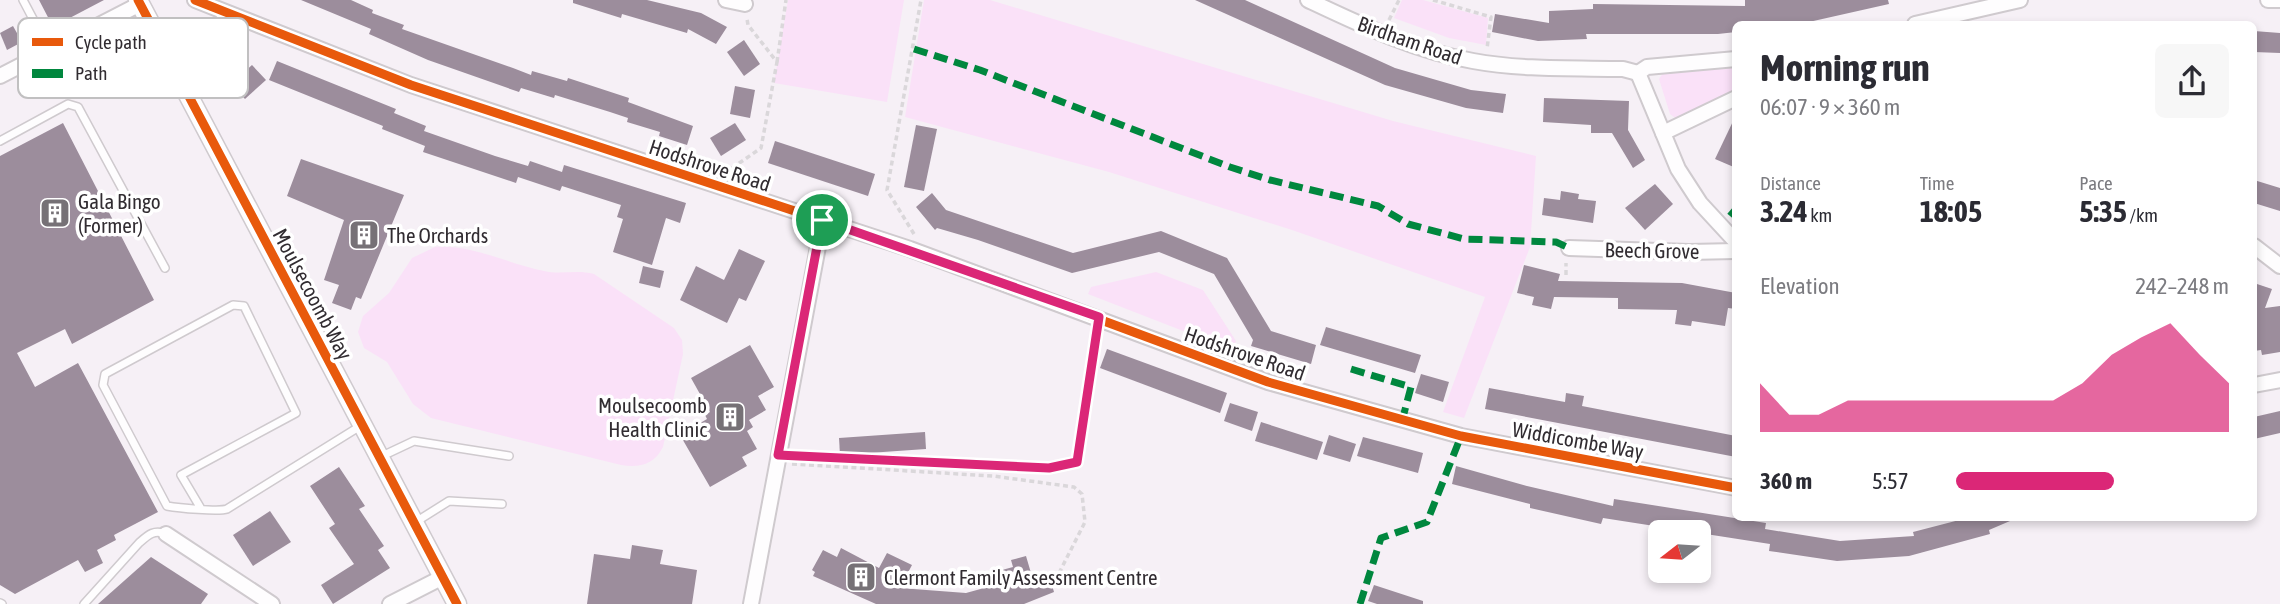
<!DOCTYPE html>
<html lang="en">
<head>
<meta charset="utf-8">
<style>
  :root { --surface:#fff; --page:#f7f7f7; --text:#2b2b33; --muted:#7c7c81; --accent:#db2777 }
  body { margin:0; font-family:"Asap Condensed",sans-serif; background:var(--page); color:var(--text); height:100vh; display:flex; flex-direction:column; font-size:26px; white-space:nowrap }
  * { box-sizing:border-box; margin:0 }
  p { font-size:23px; color:var(--muted) }
  .icon { flex:none; width:38px; height:38px; fill:none; stroke:currentColor; stroke-width:2; stroke-linecap:round; stroke-linejoin:round }
  .map { position:relative; flex:1; overflow:hidden }
  .panel { position:absolute; left:1732px; top:21px; width:525px; height:500px; display:flex; flex-direction:column; background:var(--surface); border-radius:10px; box-shadow:0 4px 10px #0003 }
  .panel>* { flex:none }
  .needle { width:46px; rotate:253deg }
  .buttons { position:absolute; left:1648px; top:520px; display:grid; gap:14px }
  .buttons a { display:grid; place-items:center; width:63px; height:63px; border-radius:10px; background:var(--surface); box-shadow:0 4px 10px #0003; font-size:35px }
  .pin { position:absolute; display:grid; place-items:center; width:60px; height:60px; color:#fff; margin:-30px; border:4px solid #fff; border-radius:50%; box-shadow:0 2px 7px #0007 }
  .round { display:grid; place-items:center; flex:none; width:74px; height:74px; border-radius:10px; background:var(--page) }
  .summary { display:flex; align-items:center; justify-content:space-between; height:119px; padding:0 28px }
  h1 { font-size:38px; font-weight:700; line-height:52px }
  .metrics { display:grid; grid-template-columns:repeat(3,1fr); gap:10px; height:119px; padding:7px 28px }
  .metrics div { display:grid; align-content:center }
  .metrics b { font-size:30px; font-weight:700 }
  .metrics small { font-size:19px; font-weight:400 }
  .metrics p { font-size:19px }
  .chart { height:196px; padding:14px 28px }
  .chart p { display:flex; justify-content:space-between }
  .chart svg { width:100%; height:126px; margin-top:7px; fill:var(--accent); opacity:.7 }
  ul { padding:0 28px; list-style:none; font-size:23px }
  li { display:grid; grid-template-columns:112px 84px 1fr; align-items:center; height:52px }
  li i { height:18px; border-radius:9px; background:var(--accent) }
  .map>svg:first-child { display:block }
  .green { fill:#fae1f8 }
  .building { fill:#9c8d9c }
  .lines { fill:none; stroke-linecap:round; stroke-linejoin:round }
  .service-casing { stroke:#cfcace; stroke-width:10 }
  .minor-casing { stroke:#cfcace; stroke-width:18 }
  .tertiary-casing { stroke:#cfcace; stroke-width:21 }
  .path { stroke:#dad7da; stroke-width:3.5; stroke-dasharray:5 3.5; stroke-linecap:butt }
  .service { stroke:#fefdfe; stroke-width:7 }
  .minor { stroke:#fefdfe; stroke-width:14 }
  .tertiary { stroke:#fefdfe; stroke-width:18 }
  .quiet { stroke:#00873e; stroke-width:7; stroke-dasharray:14 7; stroke-linecap:butt }
  .cycleway-casing { stroke:#fff; stroke-width:13 }
  .cycleway { stroke:#e8590c; stroke-width:9 }
  .route-casing { stroke:#fff; stroke-width:14 }
  .route { stroke:#db2777; stroke-width:9 }
  .labels { text-anchor:middle; dominant-baseline:central; stroke-width:7; stroke-linejoin:round; paint-order:stroke }
  .street-label { font-size:21px; fill:#312c31; stroke:#fff }
  .poi-label { font-size:21px; fill:#312c31; stroke:#fff; text-anchor:start }
  .key { fill:#fff; stroke:#c1c0c1; stroke-width:2 }
  .key-label { font-size:19px; fill:#312c31 }
</style>
</head>
<body>
<div class="map">
<svg width="2280" height="604" viewBox="0 0 2280 604">
  <rect width="100%" height="100%" fill="#f6f0f6"/>
  <g class="green">
    <path d="M788 0H904L887 102 774 83Z"/>
    <path d="M924 0H990L1393 121 1536 156 1530 247 1464 418 1443 412 1485 297 1292 230 1109 172 905 117Z"/>
    <path d="M1402 0H1423L1488 18 1486 45 1449 38 1394 18Z"/>
    <path d="M1736 65V91L1678 120 1670 114 1659 79 1663 73Z"/>
    <path d="M435 247C473 244 508 264 544 271 561 275 577 269 594 274L674 328 682 340 683 354 663 447C654 465 639 468 621 465L431 418 413 404 387 362 364 348 358 332 363 316 389 293 412 258Z"/>
    <path d="M1156 272 1203 290 1236 341 1232 350 1088 294 1091 287Z"/>
  </g>
  <g class="building">
    <path d="M39 0H104L64 21 62 17 51 23Z"/>
    <path d="M301 0H351L373 10 372 13 404 25 402 29 513 68 531 75 532 71 567 81 568 78 629 98 628 102 693 126 687 145 659 136 660 132 627 122 628 118 610 112 555 95 554 98 521 88 519 92 428 60 369 34 371 29Z"/>
    <path d="M573 0H647L701 13 727 27 716 44 688 29 687 33 622 14 621 18 573 3Z"/>
    <path d="M1195 0H1245L1395 68 1471 90 1506 94 1503 113 1466 108 1385 85Z"/>
    <path d="M1745 0H1888L1889 4 1800 24H1736V32L1718 34H1586L1587 39 1538 41 1492 32 1495 14 1549 23V11L1593 9V4L1745 6Z"/>
    <path d="M13 26 22 42 7 50 0 33Z"/>
    <path d="M2254 31 2280 33V53L2254 52Z"/>
    <path d="M744 40 760 64 744 76 727 52Z"/>
    <path d="M277 61 396 109 394 113 426 126 424 131 495 156 528 166 530 161 562 172 564 165 686 203 680 223 666 218 652 265 613 252 623 219 617 217 621 205 562 186 560 191 518 177 516 183 423 152 425 146 382 129 383 126 269 80Z"/>
    <path d="M252 65 266 80 245 99 231 84Z"/>
    <path d="M735 86 755 90 750 118 730 114Z"/>
    <path d="M1544 98 1629 101 1628 130 1645 160 1633 168 1612 133H1591V125L1543 122Z"/>
    <path d="M1736 115V168L1715 159Z"/>
    <path d="M63 123 154 300 72 344 65 329 17 353 35 387 78 363 158 512 114 535 116 540 97 550 103 563 85 572 78 560 15 594 0 585V156Z"/>
    <path d="M735 123 746 140 721 156 710 138Z"/>
    <path d="M916 125 937 129 924 191 904 187Z"/>
    <path d="M775 141 875 174 868 196 768 163Z"/>
    <path d="M301 159 404 195 361 299 356 297 351 310 332 303 339 285 324 280 344 220 287 196Z"/>
    <path d="M2254 180 2280 188V211L2254 203Z"/>
    <path d="M1655 184 1673 204 1645 230 1625 208Z"/>
    <path d="M1561 191 1579 194 1578 199 1596 201 1593 223 1542 215 1544 198 1560 200Z"/>
    <path d="M932 193 946 210 1073 253 1161 231 1227 258 1271 331 1316 345 1311 364 1251 346 1253 340 1214 274 1159 252 1072 273 978 240 937 228 935 230 916 207Z"/>
    <path d="M739 249 765 261 746 301 739 298 727 323 680 300 696 266 724 280Z"/>
    <path d="M1524 265 1560 274 1558 281 1682 283 1736 293V309L1728 308 1725 326 1692 321 1691 326 1675 324 1677 310 1618 309V298L1554 297 1551 309 1532 305 1534 297 1517 293Z"/>
    <path d="M643 266 664 271 660 288 639 283Z"/>
    <path d="M2254 283 2272 289 2265 308 2280 306V352L2262 355 2261 350 2254 351Z"/>
    <path d="M1326 327 1421 355 1415 373 1320 345Z"/>
    <path d="M750 345 774 387 758 396 766 410 749 420 753 427 747 431 757 449 742 457 747 466 710 487 680 435 707 419 705 415 710 412 691 378Z"/>
    <path d="M1107 349 1227 393 1220 413 1100 368Z"/>
    <path d="M1421 374 1449 382 1443 402 1415 393Z"/>
    <path d="M1489 388 1565 402 1566 393 1584 396 1582 406 1736 436V457L1485 409Z"/>
    <path d="M1230 403 1258 412 1252 431 1224 421Z"/>
    <path d="M2280 411V433L2254 439V417Z"/>
    <path d="M1261 422 1323 442 1317 460 1255 441Z"/>
    <path d="M925 432 926 449 840 455 839 438Z"/>
    <path d="M1329 435 1356 444 1350 462 1323 454Z"/>
    <path d="M1363 437 1423 453 1418 473 1357 456Z"/>
    <path d="M1456 466 1527 486 1613 506 1614 499 1766 523 1765 529 1840 541 1914 536 1913 532 1967 518H2017L1989 530 1990 534 1909 556 1837 561 1769 551 1770 544 1603 518 1601 524 1530 508V504L1452 484Z"/>
    <path d="M339 467 365 506 359 509 384 546 378 550 390 568 333 604 321 585 354 564 329 528 335 524 310 486Z"/>
    <path d="M270 511 291 542 253 566 233 535Z"/>
    <path d="M632 545 663 550 660 564 697 570 692 604H587L594 554 630 559Z"/>
    <path d="M841 548 879 568 887 553 912 565 900 588 966 593 1006 582 1002 570 1013 567 1011 560 1026 556 1031 573 1036 572 1038 579 1049 575 1054 592 1024 604H876L813 576 815 572 812 570 823 550 837 557Z"/>
    <path d="M151 557 208 594 201 604H98Z"/>
    <path d="M1374 585 1423 601V604H1377L1368 601Z"/>
  </g>
  <g class="lines">
    <g class="service-casing">
      <g id="service">
        <path d="M23 0 50 51"/>
        <path d="M0 141 68 104 78 107 165 268"/>
        <path d="M380 457 414 441 509 456"/>
        <path d="M200 507 181 475 296 413 244 306 233 305 105 374 103 385 167 506C178 508 219 512 227 509L362 425"/>
        <path d="M414 523 449 501 502 504"/>
        <path d="M0 603 2 604"/>
        <path d="M84 604 139 543C148 535 154 529 166 534"/>
      </g>
    </g>
    <g class="minor-casing">
      <g id="minor">
        <path d="M195 0 411 85 910 249 1268 382 1461 436 1736 488"/>
        <path d="M726 0 745 4"/>
        <path d="M1308 0C1361 25 1415 51 1473 61 1522 70 1574 68 1623 69L1638 73"/>
        <path d="M2268 0H2280"/>
        <path d="M1915 24 2020 0"/>
        <path d="M174 68C197 55 208 28 231 15"/>
        <path d="M1638 73 1678 169 1700 203 1736 242"/>
        <path d="M1638 73 1647 67 1736 59"/>
        <path d="M0 76 140 4"/>
        <path d="M1663 133 1736 98"/>
        <path d="M2254 246 2280 266"/>
        <path d="M1569 248 1689 252 1736 251"/>
        <path d="M2254 385 2280 380"/>
        <path d="M166 534 272 604"/>
        <path d="M390 604 443 577"/>
        <path d="M751 604 823 220"/>
      </g>
    </g>
    <g class="tertiary-casing">
      <path id="tertiary" d="M138 0 457 604"/>
    </g>
    <g class="path">
      <path d="M1433 0 1491 17 1487 49"/>
      <path d="M1389 20 1399 0"/>
      <path d="M777 62 786 0"/>
      <path d="M725 173 761 148 777 62 748 25 747 19"/>
      <path d="M914 234 887 190 921 0"/>
      <path d="M1566 275V263"/>
      <path d="M795 456 1049 468 1077 462 1096 333"/>
      <path d="M792 464 993 476 1074 487 1082 494 1085 522 1056 579"/>
    </g>
    <use href="#service" class="service"/>
    <use href="#minor" class="minor"/>
    <use href="#tertiary" class="tertiary"/>
    <g class="quiet">
      <path d="M914 49 980 70 1230 167 1270 180 1378 206 1408 224 1464 239 1556 242 1569 248"/>
      <path d="M1730 216 1736 209"/>
      <path d="M1351 369 1411 387 1402 421"/>
      <path d="M1360 604 1381 538 1427 522 1461 436"/>
    </g>
    <g class="cycleway-casing">
      <g id="cycleway">
        <path d="M138 0 457 604"/>
        <path d="M195 0 411 85 910 249 1268 382 1461 436 1736 488"/>
      </g>
    </g>
    <use href="#cycleway" class="cycleway"/>
  </g>
  <g class="lines">
    <g class="route-casing">
      <path id="route" d="M822 220 1099 317 1077 462 1049 468 778 455Z"/>
    </g>
    <use href="#route" class="route"/>
  </g>
  <defs>
    <g id="building-square" transform="scale(1.575)"><rect x="-9" y="-9" width="18" height="18" rx="4" fill="#767176" stroke="#fff"/><path d="M-4-6H4V6H1V3H-1V6H-4ZM-2.5-4.3h1.7v1.8h-1.7ZM.8-4.3h1.7v1.8H.8ZM-2.5-1h1.7V.8h-1.7ZM.8-1h1.7V.8H.8Z" fill="#fff"/></g>
  </defs>
  <g fill-rule="evenodd">
    <use href="#building-square" x="55" y="213"/>
    <use href="#building-square" x="364" y="235"/>
    <use href="#building-square" x="730" y="417"/>
    <use href="#building-square" x="861" y="577"/>
  </g>
  <g class="labels">
    <g class="street-label">
      <text transform="translate(1410 40) rotate(19)">Birdham Road</text>
      <text transform="translate(710 165) rotate(18)">Hodshrove Road</text>
      <text transform="translate(1652 250) rotate(1)">Beech Grove</text>
      <text transform="translate(313 294) rotate(62)">Moulsecoomb Way</text>
      <text transform="translate(1245 353) rotate(19)">Hodshrove Road</text>
      <text transform="translate(1578 440) rotate(10)">Widdicombe Way</text>
    </g>
    <g class="poi-label">
      <text x="78" y="201">Gala Bingo<tspan x="78" dy="24">(Former)</tspan></text>
      <text x="387" y="235">The Orchards</text>
      <text x="707" y="405" text-anchor="end">Moulsecoomb<tspan x="707" dy="24">Health Clinic</tspan></text>
      <text x="884" y="577">Clermont Family Assessment Centre</text>
    </g>
  </g>
  <rect x="18" y="18" width="230" height="80" rx="10" class="key"/>
  <rect x="32" y="38" width="31" height="8" fill="#e8590c"/>
  <rect x="32" y="69" width="31" height="9" fill="#00873e"/>
  <g class="key-label">
    <text x="75" y="49">Cycle path</text>
    <text x="75" y="80">Path</text>
  </g>
</svg>
<div class="buttons">
<a><svg class="needle" viewBox="-14 -14 28 28"><path d="M0-13l5 13h-10z" fill="#e53935"/><path d="M0 13l5-13h-10z" fill="#7c7c81"/></svg></a>
</div>
<div class="pin" style="left:822px;top:220px;background:#1e9e55"><svg class="icon" aria-label="arrive" viewBox="0 0 24 24"><path d="M6 21V4h12l-3 4 3 4H6"/></svg></div>
<section class="panel">
<div class="summary"><div><h1>Morning run</h1><p>06:07 · 9 × 360 m</p></div><a class="round"><svg class="icon" aria-label="share" viewBox="0 0 24 24"><path d="M12 15V3M7 8l5-5 5 5M5 13v7h14v-7"/></svg></a></div>
<div class="metrics">
<div><p>Distance</p><b>3.24<small> km</small></b></div>
<div><p>Time</p><b>18:05</b></div>
<div><p>Pace</p><b>5:35<small> /km</small></b></div>
</div>
<div class="chart"><p><span>Elevation</span>242–248 m</p>
<svg viewBox="0 0 160 44" preserveAspectRatio="none"><path d="M0 44V27L10 38L20 38L30 33L40 33L50 33L60 33L70 33L80 33L90 33L100 33L110 27L120 17L130 11L140 6L150 17L160 27V44z"/></svg>
</div>
<ul>
<li><b>360 m</b>5:57<i style="width:58%"></i></li>
</ul>
</section>
</div>
</body>
</html>
